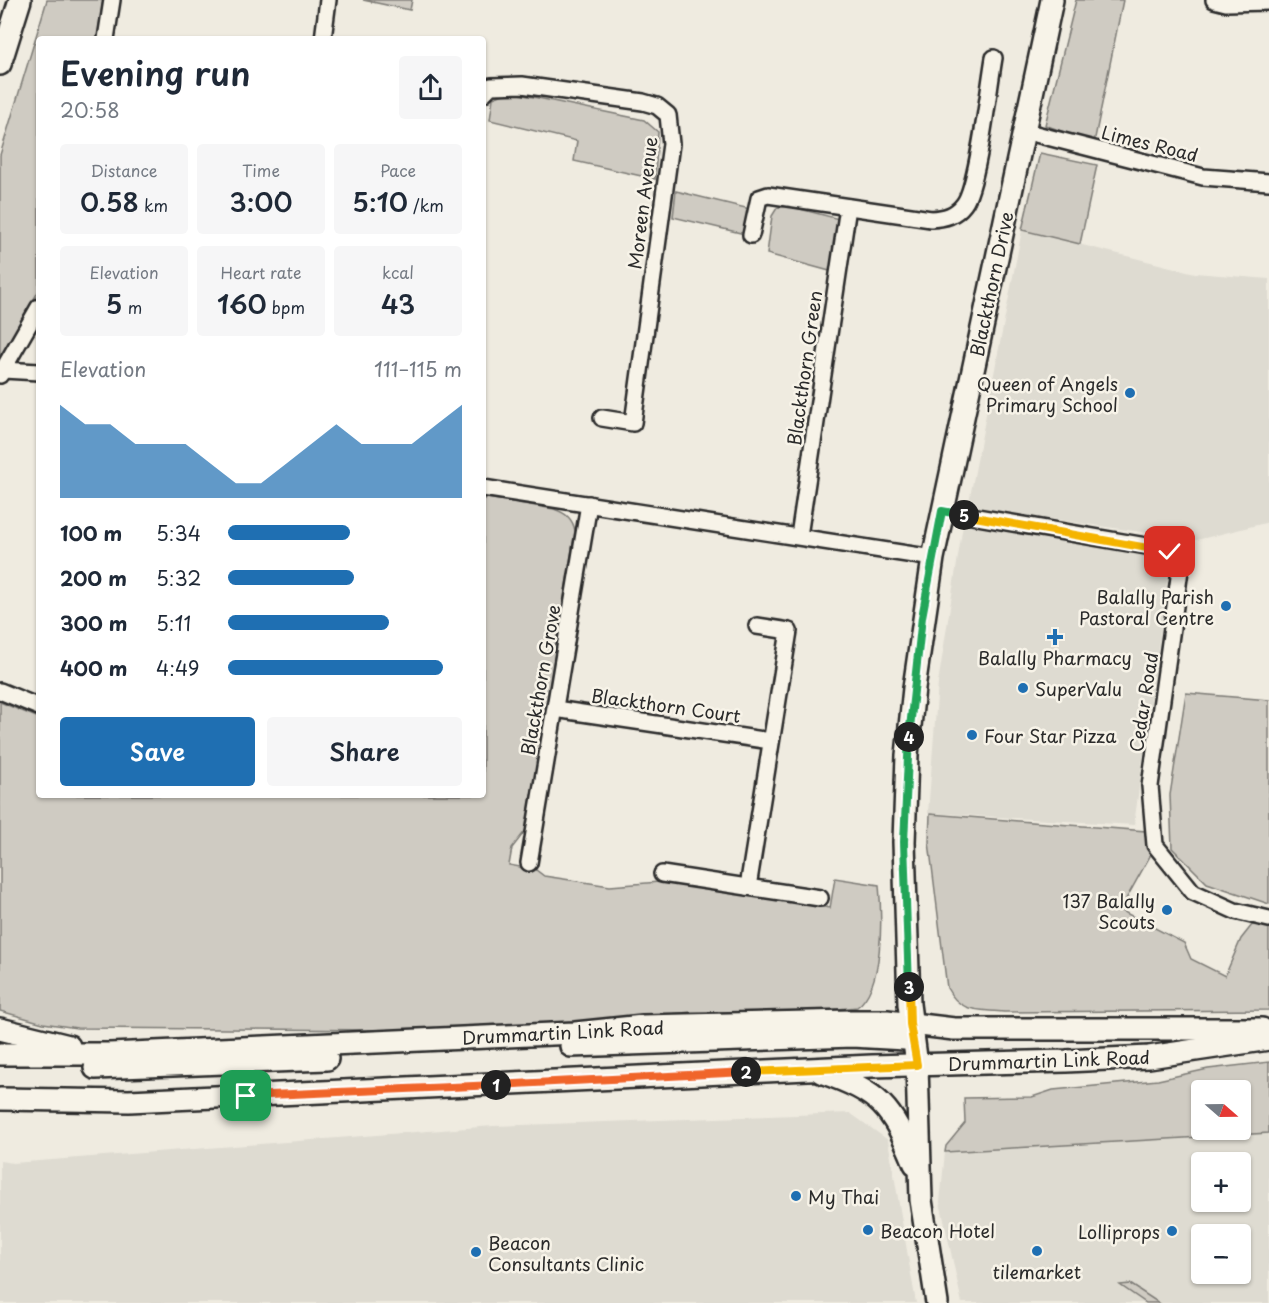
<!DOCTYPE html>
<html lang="en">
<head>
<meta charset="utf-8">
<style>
  :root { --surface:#fff; --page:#f6f6f7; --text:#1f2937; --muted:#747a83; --accent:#1f6fb2 }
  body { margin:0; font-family:"Playpen Sans",sans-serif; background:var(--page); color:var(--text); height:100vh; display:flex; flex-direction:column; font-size:22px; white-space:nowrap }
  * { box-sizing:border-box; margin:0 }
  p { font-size:20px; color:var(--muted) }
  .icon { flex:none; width:33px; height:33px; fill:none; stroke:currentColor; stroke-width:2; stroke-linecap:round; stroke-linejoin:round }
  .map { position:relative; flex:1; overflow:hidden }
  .details { position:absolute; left:36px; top:36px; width:450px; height:762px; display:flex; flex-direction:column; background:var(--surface); border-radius:6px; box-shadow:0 2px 4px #0004 }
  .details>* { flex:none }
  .needle { width:39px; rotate:110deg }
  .buttons { position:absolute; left:1191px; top:1080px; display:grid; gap:12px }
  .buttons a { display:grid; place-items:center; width:60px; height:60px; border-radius:6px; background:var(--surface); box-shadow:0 2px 4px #0004; font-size:30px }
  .pin { position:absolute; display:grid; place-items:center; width:51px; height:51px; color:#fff; margin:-26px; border-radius:12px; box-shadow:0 3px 9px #0006 }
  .km { position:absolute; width:30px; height:30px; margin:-15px; border-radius:50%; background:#222; color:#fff; font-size:16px; line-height:30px; text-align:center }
  .round { display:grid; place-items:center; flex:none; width:63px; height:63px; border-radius:6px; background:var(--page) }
  .summary { display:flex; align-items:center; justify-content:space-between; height:102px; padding:0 24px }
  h1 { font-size:33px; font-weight:600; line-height:45px }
  .figures { display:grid; grid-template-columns:repeat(3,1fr); gap:9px; height:102px; padding:6px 24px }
  .figures div { display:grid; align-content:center; border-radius:6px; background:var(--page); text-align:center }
  .figures b { font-size:26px; font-weight:600 }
  .figures small { font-size:16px; font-weight:400 }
  .figures p { font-size:16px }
  .chart { height:168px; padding:12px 24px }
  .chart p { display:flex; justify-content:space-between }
  .chart svg { width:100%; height:108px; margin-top:6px; fill:var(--accent); opacity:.7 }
  .button { display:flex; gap:12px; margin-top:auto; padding:12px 24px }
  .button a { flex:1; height:69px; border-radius:6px; background:var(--accent); color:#fff; font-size:24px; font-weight:600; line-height:69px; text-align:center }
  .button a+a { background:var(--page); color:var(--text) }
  ul { padding:0 24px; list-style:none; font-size:20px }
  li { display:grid; grid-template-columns:96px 72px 1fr; align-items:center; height:45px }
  li i { height:15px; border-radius:8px; background:var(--accent) }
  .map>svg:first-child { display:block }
  .built { fill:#dedbd1; fill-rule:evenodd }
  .green { fill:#cfcbc2; stroke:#7d7b76; stroke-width:1.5; fill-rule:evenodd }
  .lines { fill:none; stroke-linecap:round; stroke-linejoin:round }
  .street-casing { stroke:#2b2b2b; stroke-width:20 }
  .secondary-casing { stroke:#2b2b2b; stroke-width:26 }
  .street { stroke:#f7f3e8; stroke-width:15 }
  .secondary { stroke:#f7f3e8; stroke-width:21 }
  .split-1-casing { stroke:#fff; stroke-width:12 }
  .split-2-casing { stroke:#fff; stroke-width:12 }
  .split-3-casing { stroke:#fff; stroke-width:12 }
  .split-4-casing { stroke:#fff; stroke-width:12 }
  .split-5-casing { stroke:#fff; stroke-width:12 }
  .split-6-casing { stroke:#fff; stroke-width:12 }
  .split-1 { stroke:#f0652b; stroke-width:8 }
  .split-2 { stroke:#f0652b; stroke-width:8 }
  .split-3 { stroke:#f5b400; stroke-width:8 }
  .split-4 { stroke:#22a559; stroke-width:8 }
  .split-5 { stroke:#22a559; stroke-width:8 }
  .split-6 { stroke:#f5b400; stroke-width:8 }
  .poi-dot { fill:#1f6fb2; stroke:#f7f3e8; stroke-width:2 }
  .labels { text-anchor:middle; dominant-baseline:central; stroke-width:5; stroke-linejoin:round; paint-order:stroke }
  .street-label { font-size:18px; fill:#2b2b2b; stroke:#f7f3e8 }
  .poi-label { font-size:18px; fill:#2b2b2b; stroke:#f7f3e8; text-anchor:start }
</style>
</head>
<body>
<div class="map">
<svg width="1269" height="1303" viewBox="0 0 1269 1303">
  <rect width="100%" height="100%" fill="#efebe0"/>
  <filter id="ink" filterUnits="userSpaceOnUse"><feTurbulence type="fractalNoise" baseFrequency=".0167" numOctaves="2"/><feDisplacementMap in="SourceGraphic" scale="12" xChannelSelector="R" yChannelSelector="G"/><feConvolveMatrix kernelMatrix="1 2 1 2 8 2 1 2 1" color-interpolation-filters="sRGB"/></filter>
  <g filter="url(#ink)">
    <g class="built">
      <path d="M1022 230 1195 273 1269 279V522L1197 540 968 507Z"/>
      <path d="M963 525 1152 555 1169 568 1134 825 928 813 938 683Z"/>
      <path d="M850 1113 888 1140 916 1303H0V1161L13 1163 493 1126Z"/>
      <path d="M1269 1133V1303H962L940 1202 945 1152ZM1202 1162H1240V1202H1202ZM1202 1234H1240V1274H1202Z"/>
    </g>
    <g class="green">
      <path d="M47 0H103L97 39H39V290L0 358V155Z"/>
      <path d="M363 0H412L410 10Z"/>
      <path d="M1076 0H1123L1094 143 1045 125Z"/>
      <path d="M509 92 644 120 658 132 655 179 574 161 577 141 490 120 493 98Z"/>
      <path d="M1040 153 1097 165 1080 244 1022 230Z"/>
      <path d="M676 191 750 209 745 234 673 217Z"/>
      <path d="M788 206 843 220 837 273 767 254 772 216 777 208Z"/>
      <path d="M487 498 554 509C566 513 573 519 575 531L526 830 512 848 509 865 536 870 544 876 610 886 659 882 830 908 835 878 879 885C882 916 884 988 857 1007L810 1012H691L620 1019 389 1030 77 1028 43 1023 0 1011V702L39 718V795H483V502Z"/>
      <path d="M1186 693 1269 700V904L1207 883 1172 848 1170 795Z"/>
      <path d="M930 814 1146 831 1150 856 1120 910 1184 943 1191 959 1225 976 1241 939 1252 925 1269 927V1010L1004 1012C978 1009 961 1014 947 988L929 842Z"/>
      <path d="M1269 1062V1133L945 1152 946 1146 965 1123 964 1098 1032 1097 1053 1090 1158 1080 1208 1069ZM1202 1090H1240V1130H1202Z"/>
      <path d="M1130 1284 1159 1303H1146L1120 1285Z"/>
    </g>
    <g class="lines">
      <g class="street-casing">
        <g id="street">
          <path d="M1214 0 1226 3 1269 2"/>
          <path d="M106 39 112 0"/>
          <path d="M323 39 328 0"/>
          <path d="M483 94 491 86 522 85 643 102 657 106 668 115 671 144 633 423 602 418"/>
          <path d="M1024 131 1203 177 1269 182"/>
          <path d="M751 235 759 198 768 195 931 219C945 218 955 216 964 204 978 186 989 86 994 58"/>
          <path d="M3 370 39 372"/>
          <path d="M0 375 39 307"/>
          <path d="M483 488 933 558"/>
          <path d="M942 511 1152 547 1170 552 1181 563 1150 786 1155 845 1193 892 1235 911 1269 919"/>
          <path d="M799 536 848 207"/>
          <path d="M0 691 39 707"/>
          <path d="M555 709 771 741"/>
          <path d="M529 863 589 504"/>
          <path d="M662 874 820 898"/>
          <path d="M748 887 789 631 757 626"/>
        </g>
      </g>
      <g class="secondary-casing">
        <g id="secondary">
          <path d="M0 64 20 0"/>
          <path d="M0 1029 69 1046"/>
          <path d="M571 1046 852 1036 905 1039"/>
          <path d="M0 1054H110L575 1033 643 1026 851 1021H887L954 1029H1262"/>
          <path d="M95 1068 327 1059"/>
          <path d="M821 1072C881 1093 891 1106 915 1164"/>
          <path d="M0 1099 129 1101 872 1066 1066 1061 1149 1057 1269 1039"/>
          <path d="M937 1303 921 1200 917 1065 909 1004 904 842 907 755 914 688 933 558 1052 0"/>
        </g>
      </g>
      <use href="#street" class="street"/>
      <use href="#secondary" class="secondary"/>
    </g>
  </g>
  <g class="lines" filter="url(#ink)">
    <g class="split-1-casing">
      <path id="split-1" d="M246 1096 496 1085"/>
    </g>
    <g class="split-2-casing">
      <path id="split-2" d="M496 1085 746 1072"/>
    </g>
    <g class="split-3-casing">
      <path id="split-3" d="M746 1072 917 1065 910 1024 909 987"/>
    </g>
    <g class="split-4-casing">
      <path id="split-4" d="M909 987 904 842 909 737"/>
    </g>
    <g class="split-5-casing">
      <path id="split-5" d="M909 737 922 617 942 511 964 515"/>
    </g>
    <g class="split-6-casing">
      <path id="split-6" d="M964 515 1170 552"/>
    </g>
    <use href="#split-1" class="split-1"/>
    <use href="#split-2" class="split-2"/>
    <use href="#split-3" class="split-3"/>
    <use href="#split-4" class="split-4"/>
    <use href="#split-5" class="split-5"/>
    <use href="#split-6" class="split-6"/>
  </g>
  <g class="poi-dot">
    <circle cx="1130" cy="393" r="6"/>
    <circle cx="1226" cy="606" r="6"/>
    <path d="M1052 628h6v6h6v6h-6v6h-6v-6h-6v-6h6z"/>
    <circle cx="1023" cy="688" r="6"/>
    <circle cx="972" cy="735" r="6"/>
    <circle cx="1167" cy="910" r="6"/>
    <circle cx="796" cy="1196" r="6"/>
    <circle cx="868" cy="1230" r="6"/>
    <circle cx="1172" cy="1231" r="6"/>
    <circle cx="1037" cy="1251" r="6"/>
    <circle cx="476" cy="1252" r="6"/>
  </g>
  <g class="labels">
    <g class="street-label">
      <text transform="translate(1150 143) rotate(14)">Limes Road</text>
      <text transform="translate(642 203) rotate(-83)">Moreen Avenue</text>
      <text transform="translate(991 284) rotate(-78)">Blackthorn Drive</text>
      <text transform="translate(804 368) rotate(-82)">Blackthorn Green</text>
      <text transform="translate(540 680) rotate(-80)">Blackthorn Grove</text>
      <text transform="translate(1143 702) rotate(-81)">Cedar Road</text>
      <text transform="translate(666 705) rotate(8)">Blackthorn Court</text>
      <text transform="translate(563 1032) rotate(-3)">Drummartin Link Road</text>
      <text transform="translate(1049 1060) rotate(-2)">Drummartin Link Road</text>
    </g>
    <g class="poi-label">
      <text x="1118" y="383" text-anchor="end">Queen of Angels<tspan x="1118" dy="21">Primary School</tspan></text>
      <text x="1214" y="596" text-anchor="end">Balally Parish<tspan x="1214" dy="21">Pastoral Centre</tspan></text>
      <text x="1055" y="657" text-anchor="middle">Balally Pharmacy</text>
      <text x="1035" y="688">SuperValu</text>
      <text x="984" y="735">Four Star Pizza</text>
      <text x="1155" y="900" text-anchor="end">137 Balally<tspan x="1155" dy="21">Scouts</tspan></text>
      <text x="808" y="1196">My Thai</text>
      <text x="880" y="1230">Beacon Hotel</text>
      <text x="1160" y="1231" text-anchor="end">Lolliprops</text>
      <text x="488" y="1242">Beacon<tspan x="488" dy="21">Consultants Clinic</tspan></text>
      <text x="1037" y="1271" text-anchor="middle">tilemarket</text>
    </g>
  </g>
</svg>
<div class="buttons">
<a><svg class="needle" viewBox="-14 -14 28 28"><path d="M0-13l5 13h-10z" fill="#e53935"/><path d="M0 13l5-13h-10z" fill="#747a83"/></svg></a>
<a>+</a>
<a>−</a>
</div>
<div class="pin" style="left:246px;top:1096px;background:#1e9e55"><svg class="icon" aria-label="arrive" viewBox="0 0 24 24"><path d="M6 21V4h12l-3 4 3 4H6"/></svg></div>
<div class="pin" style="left:1170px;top:552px;background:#d93025"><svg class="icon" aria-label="check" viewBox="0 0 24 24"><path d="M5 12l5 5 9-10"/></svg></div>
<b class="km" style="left:496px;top:1085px">1</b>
<b class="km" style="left:746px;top:1072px">2</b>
<b class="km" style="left:909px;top:987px">3</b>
<b class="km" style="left:909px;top:737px">4</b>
<b class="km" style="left:964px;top:515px">5</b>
<section class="details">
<div class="summary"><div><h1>Evening run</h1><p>20:58</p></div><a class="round"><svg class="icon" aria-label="share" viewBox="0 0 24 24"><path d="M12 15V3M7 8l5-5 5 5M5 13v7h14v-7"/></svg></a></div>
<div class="figures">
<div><p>Distance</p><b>0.58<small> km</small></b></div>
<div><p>Time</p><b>3:00</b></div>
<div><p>Pace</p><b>5:10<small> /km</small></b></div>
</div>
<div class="figures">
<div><p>Elevation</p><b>5<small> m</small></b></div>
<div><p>Heart rate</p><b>160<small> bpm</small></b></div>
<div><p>kcal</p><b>43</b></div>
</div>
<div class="chart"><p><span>Elevation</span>111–115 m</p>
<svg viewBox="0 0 160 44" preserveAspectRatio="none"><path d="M0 44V6L10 14L20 14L30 22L40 22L50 22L60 30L70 38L80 38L90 30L100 22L110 14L120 22L130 22L140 22L150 14L160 6V44z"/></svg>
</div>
<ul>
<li><b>100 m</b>5:34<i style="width:52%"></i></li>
<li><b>200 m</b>5:32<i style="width:54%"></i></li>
<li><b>300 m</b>5:11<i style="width:69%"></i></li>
<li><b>400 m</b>4:49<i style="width:92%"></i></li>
</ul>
<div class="button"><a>Save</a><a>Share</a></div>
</section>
</div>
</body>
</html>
